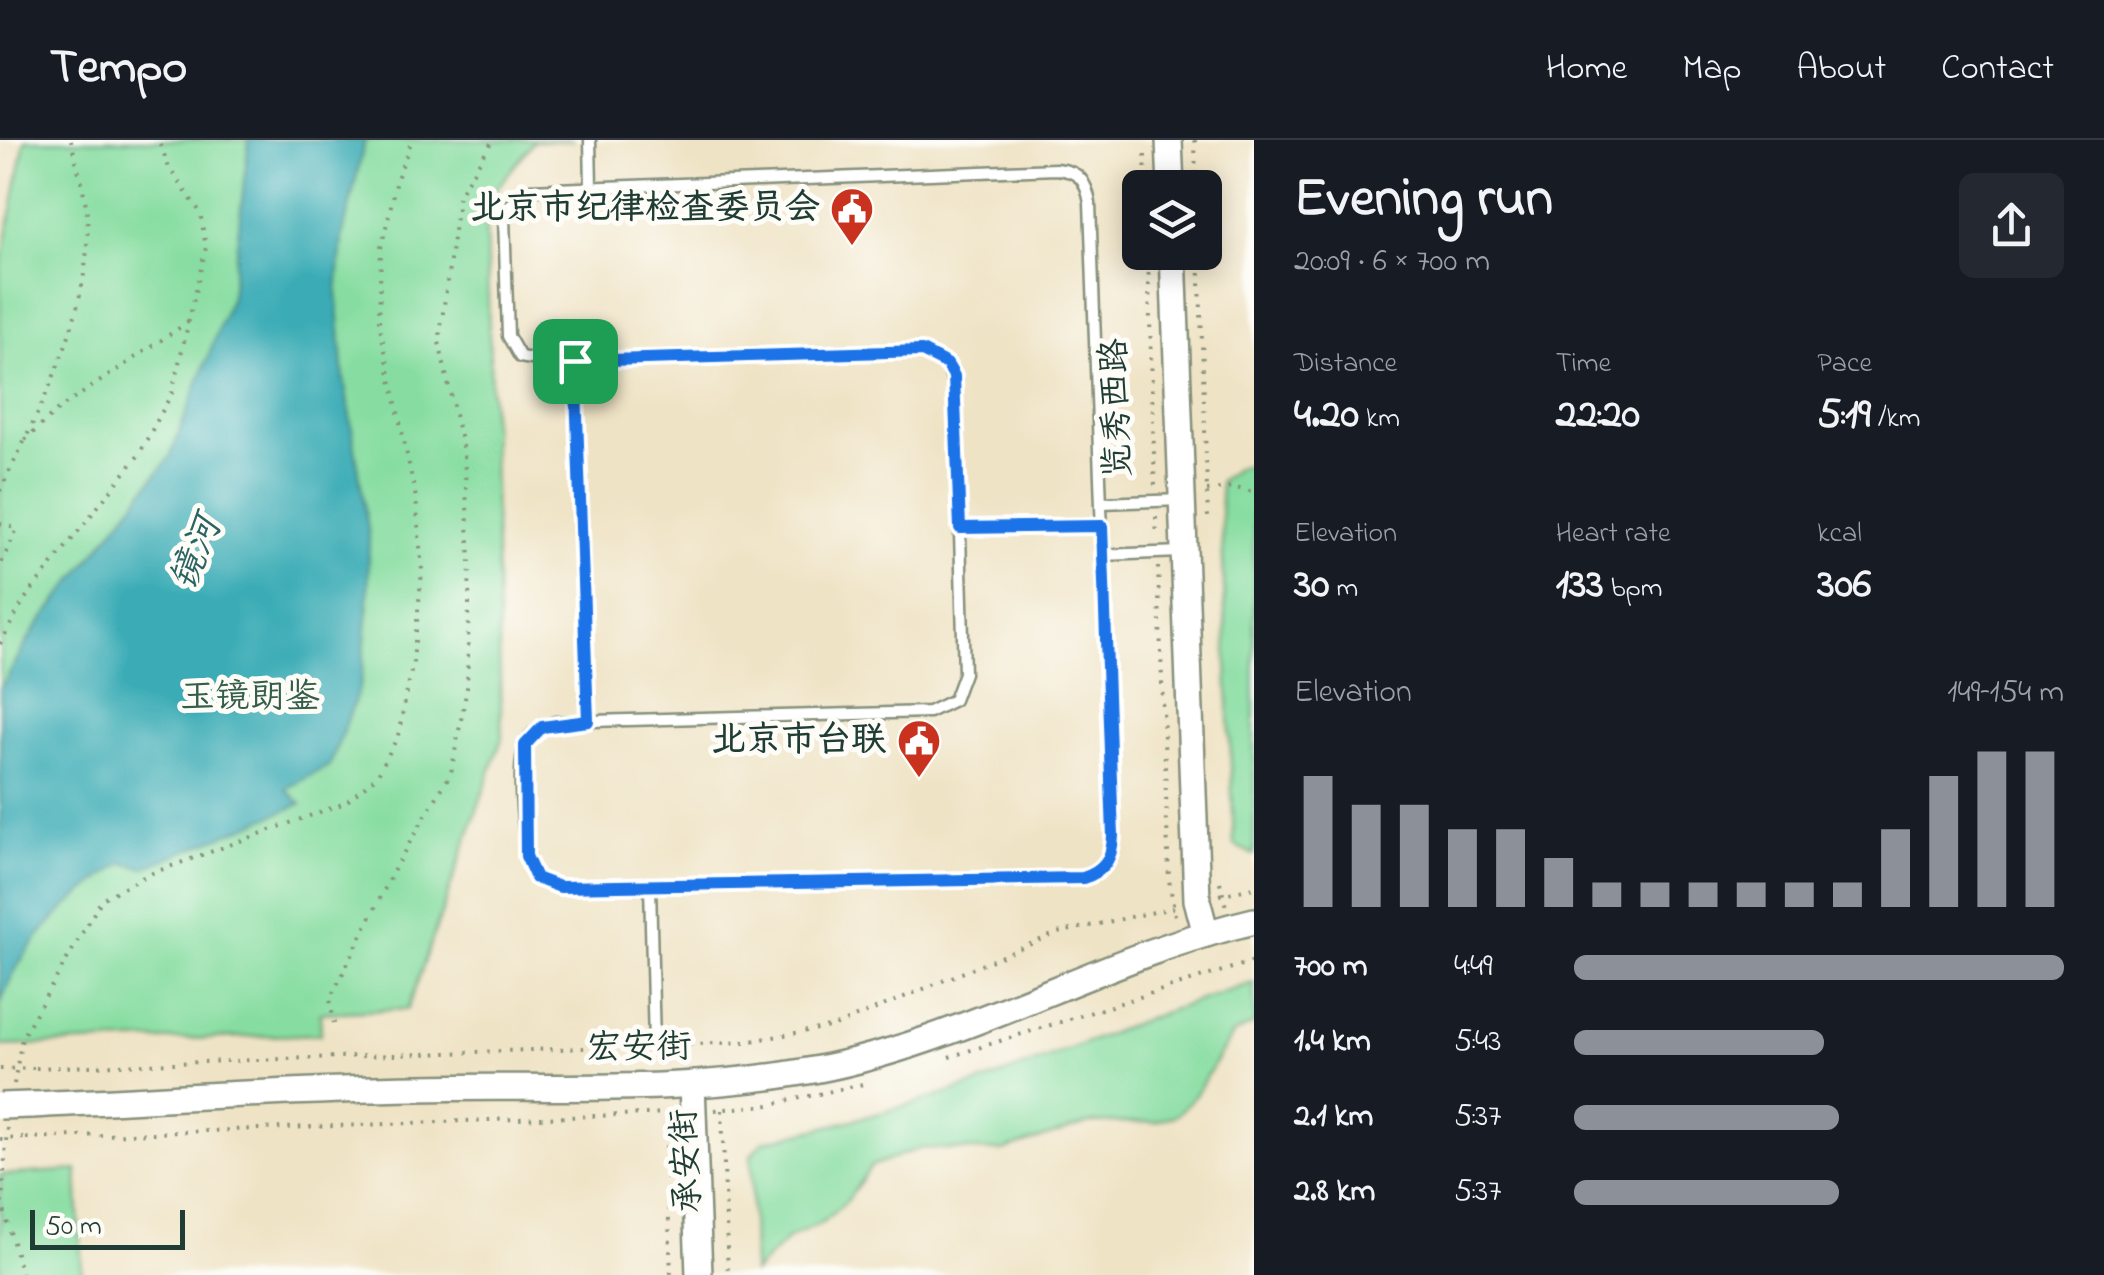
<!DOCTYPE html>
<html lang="en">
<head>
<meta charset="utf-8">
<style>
  :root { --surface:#171b24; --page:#242831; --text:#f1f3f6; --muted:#9ea1a6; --line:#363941; --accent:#8c9099 }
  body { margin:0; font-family:"Indie Flower","LXGW WenKai TC",sans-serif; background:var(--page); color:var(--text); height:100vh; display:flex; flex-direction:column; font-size:38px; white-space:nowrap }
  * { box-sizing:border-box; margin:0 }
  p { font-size:32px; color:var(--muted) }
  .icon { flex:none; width:55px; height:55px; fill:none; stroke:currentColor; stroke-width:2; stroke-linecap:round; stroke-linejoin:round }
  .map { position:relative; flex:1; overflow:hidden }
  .panel { display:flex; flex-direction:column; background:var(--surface); width:850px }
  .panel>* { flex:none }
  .controls { position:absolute; left:1122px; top:30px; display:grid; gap:20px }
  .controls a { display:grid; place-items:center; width:100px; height:100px; border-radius:15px; background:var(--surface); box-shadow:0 5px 25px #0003; font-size:50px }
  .scale { position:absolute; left:30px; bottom:25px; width:155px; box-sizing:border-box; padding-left:10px; border:5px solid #1f3d34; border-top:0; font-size:28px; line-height:35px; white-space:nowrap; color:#1f3d34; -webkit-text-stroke:8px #fdfcf7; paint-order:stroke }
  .pin { position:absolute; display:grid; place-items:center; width:85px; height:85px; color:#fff; margin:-42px; border-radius:20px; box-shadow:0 5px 15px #0006 }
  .round { display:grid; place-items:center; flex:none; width:105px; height:105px; border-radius:15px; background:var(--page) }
  .head { display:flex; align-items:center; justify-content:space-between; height:170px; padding:0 40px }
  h1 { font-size:55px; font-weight:700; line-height:75px }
  .metrics { display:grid; grid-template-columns:repeat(3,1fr); gap:15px; height:170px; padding:10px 40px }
  .metrics div { display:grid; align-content:center }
  .metrics b { font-size:42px; font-weight:700 }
  .metrics small { font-size:28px; font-weight:400 }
  .metrics p { font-size:28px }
  .chart { height:280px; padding:20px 40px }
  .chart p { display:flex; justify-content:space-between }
  .chart svg { width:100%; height:180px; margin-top:10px; stroke:var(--accent); stroke-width:6 }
  ul { padding:0 40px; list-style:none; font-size:32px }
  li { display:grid; grid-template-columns:160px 120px 1fr; align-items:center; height:75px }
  li i { height:25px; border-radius:12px; background:var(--accent) }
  header { display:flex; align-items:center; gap:60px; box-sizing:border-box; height:140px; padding:0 50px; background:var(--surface); border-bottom:2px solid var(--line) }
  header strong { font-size:48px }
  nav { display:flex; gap:55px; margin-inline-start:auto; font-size:35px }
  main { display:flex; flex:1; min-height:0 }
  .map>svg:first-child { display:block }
  .green { fill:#87dda1; stroke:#538d6a; stroke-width:2.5 }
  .water { fill:#3bacb6; stroke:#2d7475; stroke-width:2.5 }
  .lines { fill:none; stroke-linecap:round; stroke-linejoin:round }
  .service-casing { stroke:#87907c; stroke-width:15 }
  .tertiary-casing { stroke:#87907c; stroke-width:30 }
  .path { stroke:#87907c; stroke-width:4; stroke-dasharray:2.5 8; stroke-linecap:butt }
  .service { stroke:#fff; stroke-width:10 }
  .tertiary { stroke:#fff; stroke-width:25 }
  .tertiary-bridge-casing { stroke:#87907c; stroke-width:30; stroke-linecap:butt }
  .path-bridge { stroke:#87907c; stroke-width:4; stroke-dasharray:2.5 8; stroke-linecap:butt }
  .tertiary-bridge { stroke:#fff; stroke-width:25 }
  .route-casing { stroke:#fff; stroke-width:20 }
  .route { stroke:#1a73e8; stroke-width:12 }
  .labels { text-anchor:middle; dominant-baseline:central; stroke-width:10; stroke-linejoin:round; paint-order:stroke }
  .poi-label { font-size:35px; font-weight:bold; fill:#1f3d34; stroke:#fdfcf7; text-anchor:end }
  .street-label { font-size:35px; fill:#1f3d34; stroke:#fdfcf7 }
  .park-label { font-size:35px; fill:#345d4a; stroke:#fdfcf7 }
  .water-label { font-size:38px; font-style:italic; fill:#296462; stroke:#fdfcf7 }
</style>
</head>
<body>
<header>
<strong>Tempo</strong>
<nav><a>Home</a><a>Map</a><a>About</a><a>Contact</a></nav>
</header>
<main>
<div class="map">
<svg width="1254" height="1135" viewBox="0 0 1254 1135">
  <rect width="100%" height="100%" fill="#fdfcf7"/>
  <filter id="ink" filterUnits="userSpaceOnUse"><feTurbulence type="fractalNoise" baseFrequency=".01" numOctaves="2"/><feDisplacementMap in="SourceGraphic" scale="20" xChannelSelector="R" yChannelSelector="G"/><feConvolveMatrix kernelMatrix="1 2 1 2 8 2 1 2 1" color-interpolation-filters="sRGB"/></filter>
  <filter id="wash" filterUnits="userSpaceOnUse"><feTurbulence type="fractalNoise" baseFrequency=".0048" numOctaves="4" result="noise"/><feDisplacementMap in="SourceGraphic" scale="40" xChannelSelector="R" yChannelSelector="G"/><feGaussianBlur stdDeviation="2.25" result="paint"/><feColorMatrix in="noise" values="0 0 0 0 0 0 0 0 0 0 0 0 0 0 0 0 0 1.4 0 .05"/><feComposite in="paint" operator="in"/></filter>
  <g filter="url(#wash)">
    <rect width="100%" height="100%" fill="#efe3c5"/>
    <g class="green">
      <path d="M25 0H574L534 1 485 63 502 598 408 869 320 873 321 894 0 906V132Z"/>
      <path d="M1254 326V715L1234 705 1220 341 1239 327Z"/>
      <path d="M1254 843V884L1232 895 1195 955 1177 975 1155 982 1090 983 1002 1011 920 1008 871 1026 848 1060 824 1081 787 1099 753 1133 751 1015 764 1001C841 984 919 965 994 938 1081 906 1164 869 1254 843Z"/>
      <path d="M77 1030 82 1135H0V1035Z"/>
    </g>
    <path class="water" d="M249 0H365L342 98 337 153 344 239 369 395 368 469 361 544 330 625 286 649 301 664 144 728 123 723C70 759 21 802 0 865V549L33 492 170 317 231 156Z"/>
  </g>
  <g filter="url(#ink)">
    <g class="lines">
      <g class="service-casing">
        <g id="service">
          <path d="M590 0 591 47"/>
          <path d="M1056 29C1080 31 1086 41 1090 63L1113 696C1112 719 1106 732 1083 739L560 747 536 738C523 717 516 629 525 605 530 591 542 587 555 582L929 572 954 560 964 533 956 253 947 224 922 211 549 222 520 217 508 196 504 77 510 65 530 50Z"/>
          <path d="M575 221 588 581"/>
          <path d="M1102 363 1181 360"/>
          <path d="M959 389 1102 386"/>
          <path d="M1103 415 1182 412"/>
          <path d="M650 745 654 905"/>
        </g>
      </g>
      <g class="tertiary-casing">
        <g id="tertiary">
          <path d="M1169 0 1171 48"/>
          <path d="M1173 112 1197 760 1206 794"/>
          <path d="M692 944 699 1135"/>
          <path d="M31 965C159 959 288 950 417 948 545 945 676 954 802 932 960 906 1099 817 1254 781"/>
        </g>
      </g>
      <g class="path">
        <path d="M1195 0 1196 48"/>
        <path d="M1145 15 1146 48"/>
        <path d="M1148 112 1155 348"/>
        <path d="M1199 112 1208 378"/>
        <path d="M25 300 59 269 191 180"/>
        <path d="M0 351C41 266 93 172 87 75 85 50 76 24 71 0"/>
        <path d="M1207 351 1231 347 1254 352"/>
        <path d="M1156 377 1157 398"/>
        <path d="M0 383 17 389 0 426"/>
        <path d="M1158 427 1169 740 1176 782"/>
        <path d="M0 504 24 460 138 316 172 253 206 107 200 72 169 28 159 0"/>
        <path d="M1220 742 1226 767"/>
        <path d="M1219 755 1254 748"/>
        <path d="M334 884 330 859 397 724 451 633 467 548 470 419 464 315 439 202 459 54 493 0"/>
        <path d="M669 905 745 902 835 886 1057 793 1177 767"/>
        <path d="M949 917 1254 821"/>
        <path d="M36 928 640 906"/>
        <path d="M14 944 22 897 102 759 147 735 345 663 377 636 398 596 413 521 422 431 416 358 379 182 381 108 398 36 412 0"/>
        <path d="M715 970 769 965 863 944"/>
        <path d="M722 970 728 1135"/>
        <path d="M665 974 671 1135"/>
        <path d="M7 988 2 1063 22 1135"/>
        <path d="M26 998 671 973"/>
      </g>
      <use href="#service" class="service"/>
      <use href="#tertiary" class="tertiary"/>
      <g class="tertiary-bridge-casing">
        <path id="tertiary-bridge" d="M0 966 31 965"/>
      </g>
      <g class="path-bridge">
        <path d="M0 929 36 928"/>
        <path d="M0 999 26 998"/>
      </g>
      <use href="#tertiary-bridge" class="tertiary-bridge"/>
    </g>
  </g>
  <g class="lines" filter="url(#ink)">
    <g class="route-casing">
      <path id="route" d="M922 211 947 224 954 236 960 388 1102 386 1113 696C1112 719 1105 731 1083 738L560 747 536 738 526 716 525 605 542 587 588 581 575 221Z"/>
    </g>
    <use href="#route" class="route"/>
  </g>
  <defs>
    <g id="civic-pin" transform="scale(2.25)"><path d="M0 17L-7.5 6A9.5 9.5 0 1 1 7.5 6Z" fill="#c8321e" stroke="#fdfcf7"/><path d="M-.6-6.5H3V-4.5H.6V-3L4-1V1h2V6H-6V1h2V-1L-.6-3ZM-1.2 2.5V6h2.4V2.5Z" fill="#fff"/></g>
  </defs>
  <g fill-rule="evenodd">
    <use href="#civic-pin" x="852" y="69"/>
    <use href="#civic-pin" x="919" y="601"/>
  </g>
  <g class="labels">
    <g class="poi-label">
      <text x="820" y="69">北京市纪律检查委员会</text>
      <text x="886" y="601">北京市台联</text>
    </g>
    <g class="street-label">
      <text transform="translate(1118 268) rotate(-92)">览秀西路</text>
      <text transform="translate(639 909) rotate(-1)">宏安街</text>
      <text transform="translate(688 1021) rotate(-93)">承安街</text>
    </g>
    <g class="park-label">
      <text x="250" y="558">玉镜朗鉴</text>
    </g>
    <g class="water-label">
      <text transform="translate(198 414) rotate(-68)">镜河</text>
    </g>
  </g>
</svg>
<div class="controls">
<a><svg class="icon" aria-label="layers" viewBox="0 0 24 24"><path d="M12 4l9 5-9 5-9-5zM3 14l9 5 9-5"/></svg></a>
</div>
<div class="scale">50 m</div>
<div class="pin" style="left:575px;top:221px;background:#1e9e55"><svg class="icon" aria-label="arrive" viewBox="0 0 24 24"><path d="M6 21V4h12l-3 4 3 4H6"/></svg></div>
</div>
<section class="panel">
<div class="head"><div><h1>Evening run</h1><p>20:09 · 6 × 700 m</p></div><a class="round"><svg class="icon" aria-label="share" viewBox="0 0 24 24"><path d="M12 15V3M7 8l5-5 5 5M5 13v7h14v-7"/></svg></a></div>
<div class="metrics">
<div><p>Distance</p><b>4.20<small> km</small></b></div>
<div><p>Time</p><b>22:20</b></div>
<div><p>Pace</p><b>5:19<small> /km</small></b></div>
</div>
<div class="metrics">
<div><p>Elevation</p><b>30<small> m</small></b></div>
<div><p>Heart rate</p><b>133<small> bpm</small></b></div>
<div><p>kcal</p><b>306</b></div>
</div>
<div class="chart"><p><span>Elevation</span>149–154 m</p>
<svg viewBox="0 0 160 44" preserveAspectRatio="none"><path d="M5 44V12M15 44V19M25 44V19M35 44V25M45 44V25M55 44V32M65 44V38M75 44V38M85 44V38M95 44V38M105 44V38M115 44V38M125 44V25M135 44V12M145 44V6M155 44V6"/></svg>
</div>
<ul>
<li><b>700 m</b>4:49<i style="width:100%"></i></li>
<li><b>1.4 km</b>5:43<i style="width:51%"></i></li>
<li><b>2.1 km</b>5:37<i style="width:54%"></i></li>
<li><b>2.8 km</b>5:37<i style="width:54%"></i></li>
</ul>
</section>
</main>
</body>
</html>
